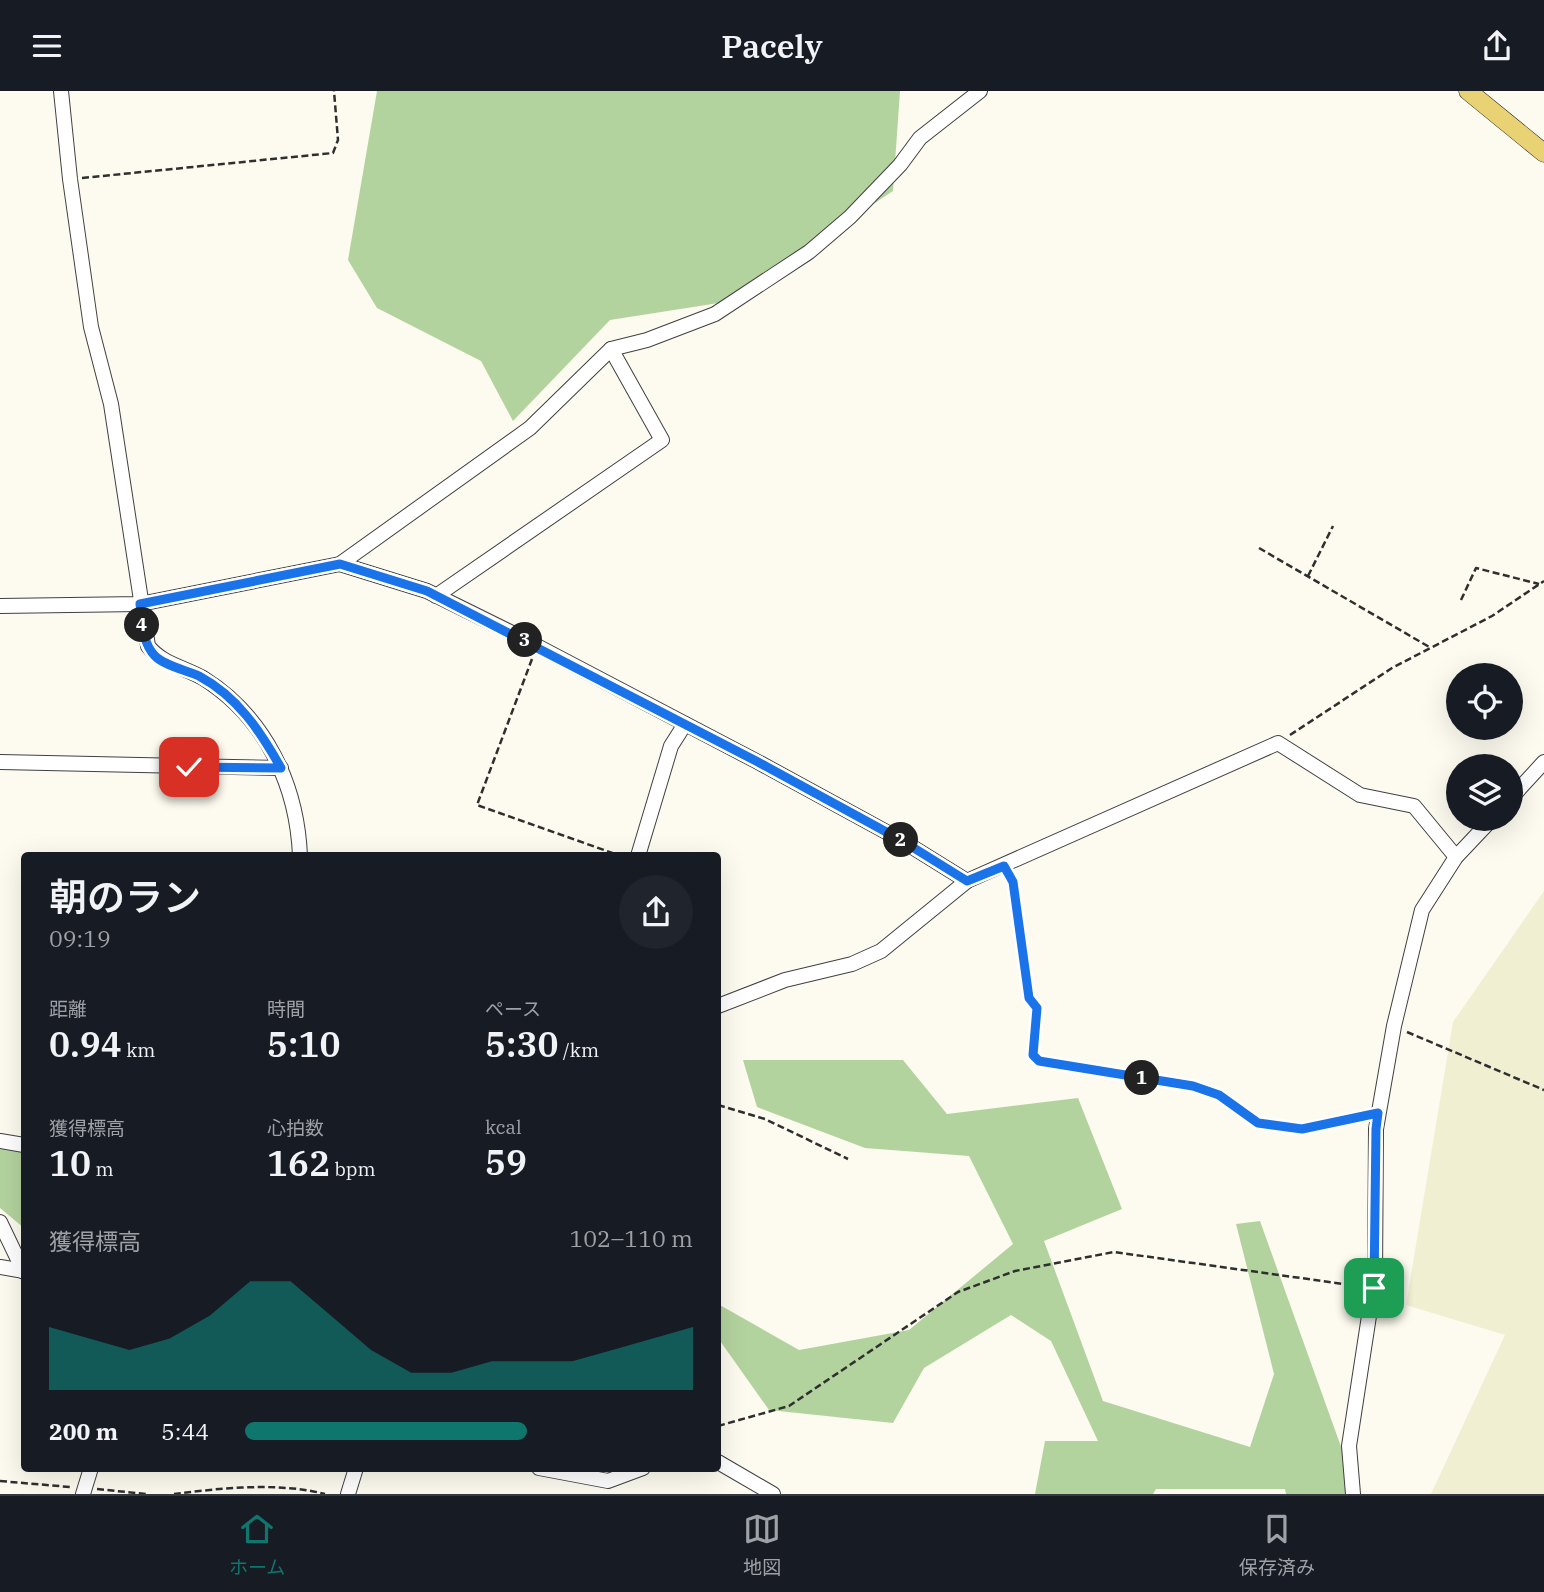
<!DOCTYPE html>
<html lang="ja">
<head>
<meta charset="utf-8">
<style>
  :root { --surface:#171b24; --page:#20242c; --text:#f1f3f6; --muted:#9ea1a6; --line:#363941; --accent:#0f766e }
  body { margin:0; font-family:"IBM Plex Serif","Noto Sans JP",serif; background:var(--page); color:var(--text); height:100vh; display:flex; flex-direction:column; font-size:26px; white-space:nowrap }
  * { box-sizing:border-box; margin:0 }
  p { font-size:23px; color:var(--muted) }
  .icon { flex:none; width:38px; height:38px; fill:none; stroke:currentColor; stroke-width:2; stroke-linecap:round; stroke-linejoin:round }
  .map { position:relative; flex:1; overflow:hidden }
  .side { position:absolute; left:21px; top:761px; width:700px; height:620px; display:flex; flex-direction:column; background:var(--surface); border-radius:7px; box-shadow:0 7px 28px #0002 }
  .side>* { flex:none }
  .buttons { position:absolute; left:1446px; top:572px; display:grid; gap:14px }
  .buttons a { display:grid; place-items:center; width:77px; height:77px; border-radius:50%; background:var(--surface); box-shadow:0 7px 28px #0002; font-size:35px }
  .pin { position:absolute; display:grid; place-items:center; width:60px; height:60px; color:#fff; margin:-30px; border-radius:14px; box-shadow:0 4px 10px #0006 }
  .km { position:absolute; width:35px; height:35px; margin:-18px; border-radius:50%; background:#222; color:#fff; font-size:19px; line-height:35px; text-align:center }
  .round { display:grid; place-items:center; flex:none; width:74px; height:74px; border-radius:37px; background:var(--page) }
  .summary { display:flex; align-items:center; justify-content:space-between; height:119px; padding:0 28px }
  h1 { font-size:38px; font-weight:600; line-height:52px }
  .metrics { display:grid; grid-template-columns:repeat(3,1fr); gap:10px; height:119px; padding:7px 28px }
  .metrics div { display:grid; align-content:center }
  .metrics b { font-size:35px; font-weight:600 }
  .metrics small { font-size:19px; font-weight:400 }
  .metrics p { font-size:19px }
  .chart { height:196px; padding:14px 28px }
  .chart p { display:flex; justify-content:space-between }
  .chart svg { width:100%; height:126px; margin-top:7px; fill:var(--accent); opacity:.7 }
  ul { padding:0 28px; list-style:none; font-size:23px }
  li { display:grid; grid-template-columns:112px 84px 1fr; align-items:center; height:52px }
  li i { height:18px; border-radius:9px; background:var(--accent) }
  header { display:flex; justify-content:space-between; align-items:center; height:91px; padding:0 28px; background:var(--surface); font-size:32px; font-weight:600 }
  .tab-bar { display:flex; justify-content:space-around; align-items:center; height:98px; border-top:2px solid var(--line); background:var(--surface); font-size:19px; color:var(--muted) }
  .tab-bar a { display:grid; justify-items:center; gap:4px }
  .tab-bar .current { color:var(--accent) }
  .map>svg:first-child { display:block }
  .farmland { fill:#f0efd2 }
  .forest { fill:#b3d39e }
  .lines { fill:none; stroke-linecap:round; stroke-linejoin:round }
  .minor-casing { stroke:#404040; stroke-width:16 }
  .major-casing { stroke:#1e1e1e; stroke-width:19 }
  .path { stroke:#2f2f2f; stroke-width:2.5; stroke-dasharray:7 3.5; stroke-linecap:butt }
  .minor { stroke:#fff; stroke-width:14 }
  .major { stroke:#e8d274; stroke-width:18 }
  .route-casing { stroke:#fff; stroke-width:14 }
  .route { stroke:#1a73e8; stroke-width:9 }
</style>
</head>
<body>
<header><svg class="icon" aria-label="menu" viewBox="0 0 24 24"><path d="M4 6h16M4 12h16M4 18h16"/></svg>Pacely<svg class="icon" aria-label="share" viewBox="0 0 24 24"><path d="M12 15V3M7 8l5-5 5 5M5 13v7h14v-7"/></svg></header>
<div class="map">
<svg width="1544" height="1403" viewBox="0 0 1544 1403">
  <rect width="100%" height="100%" fill="#fdfbef"/>
  <path class="farmland" d="M1544 800V1403H1431L1505 1244 1406 1214 1453 931Z"/>
  <g class="forest">
    <path d="M377 0H900L893 100 725 211 610 229 513 330 481 270 377 217 348 169Z"/>
    <path d="M743 969H903L947 1023 1078 1007 1122 1118 1044 1150 1103 1310 1250 1356 1274 1283 1236 1133 1260 1130 1358 1403H1286L1285 1398H1156L1153 1403H1035L1045 1350H1098L1051 1250 1011 1224 924 1277 893 1332 769 1319 718 1247V1213L799 1259 909 1239 1013 1153 969 1065 865 1057 757 1016Z"/>
    <path d="M0 1050 24 1054V1137L0 1117Z"/>
  </g>
  <g class="lines">
    <g class="minor-casing">
      <g id="minor">
        <path d="M61 0 70 88 91 236 111 313 148 555C162 573 184 576 203 587 265 626 297 693 300 765"/>
        <path d="M340 473 427 500 514 543 758 671 901 749 967 790"/>
        <path d="M436 505 662 349 611 258"/>
        <path d="M0 515 140 513 340 473 530 337 611 258 647 249 715 223 809 161 850 126 900 74 920 47 980 0"/>
        <path d="M0 671 281 677"/>
        <path d="M1510 708 1544 671"/>
        <path d="M638 765 671 655 685 633"/>
        <path d="M718 915 785 889 852 873 881 860 967 790 1278 652 1360 704 1414 715 1456 766"/>
        <path d="M0 1050 24 1054"/>
        <path d="M0 1131 24 1181"/>
        <path d="M0 1176 24 1180"/>
        <path d="M718 1371 773 1403"/>
        <path d="M539 1377 608 1390 643 1377"/>
        <path d="M83 1403 91 1377"/>
        <path d="M348 1403 356 1377"/>
        <path d="M1353 1403 1349 1355 1375 1186 1376 1038 1394 935 1422 819 1456 766 1492 728"/>
      </g>
    </g>
    <g class="major-casing">
      <path id="major" d="M1468 0 1544 62"/>
    </g>
    <g class="path">
      <path d="M82 87 333 62 338 49 334 0"/>
      <path d="M1259 457 1431 557"/>
      <path d="M1308 485 1333 435"/>
      <path d="M1461 509 1476 477 1539 493"/>
      <path d="M532 568 477 714 621 765"/>
      <path d="M1290 644 1392 577 1492 525 1544 490"/>
      <path d="M1009 784 1013 791 1029 907 1037 917 1033 964 1039 970 1193 995 1219 1004 1258 1032 1302 1038 1363 1025"/>
      <path d="M1407 941 1544 999"/>
      <path d="M718 1014 765 1028 848 1068"/>
      <path d="M718 1335 789 1315 958 1201 1015 1180 1114 1161 1358 1195"/>
      <path d="M0 1390 70 1396"/>
      <path d="M97 1398 146 1403"/>
      <path d="M174 1403C222 1397 278 1391 325 1403"/>
    </g>
    <use href="#minor" class="minor"/>
    <use href="#major" class="major"/>
  </g>
  <g class="lines">
    <g class="route-casing">
      <path id="route" d="M189 676 281 677C260 640 238 606 199 585 186 579 165 575 155 565 142 552 142 530 140 513L340 473 427 500 758 671 901 749 967 790 1004 775 1013 791 1029 907 1037 917 1033 964 1039 970 1193 995 1219 1004 1258 1032 1302 1038 1378 1022 1376 1038 1374 1197"/>
    </g>
    <use href="#route" class="route"/>
  </g>
</svg>
<div class="buttons">
<a><svg class="icon" aria-label="locate" viewBox="0 0 24 24"><circle cx="12" cy="12" r="6"/><path d="M12 2v4M12 18v4M2 12h4M18 12h4"/></svg></a>
<a><svg class="icon" aria-label="layers" viewBox="0 0 24 24"><path d="M12 4l9 5-9 5-9-5zM3 14l9 5 9-5"/></svg></a>
</div>
<div class="pin" style="left:1374px;top:1197px;background:#1e9e55"><svg class="icon" aria-label="arrive" viewBox="0 0 24 24"><path d="M6 21V4h12l-3 4 3 4H6"/></svg></div>
<div class="pin" style="left:189px;top:676px;background:#d93025"><svg class="icon" aria-label="check" viewBox="0 0 24 24"><path d="M5 12l5 5 9-10"/></svg></div>
<b class="km" style="left:1142px;top:987px">1</b>
<b class="km" style="left:901px;top:749px">2</b>
<b class="km" style="left:525px;top:549px">3</b>
<b class="km" style="left:142px;top:534px">4</b>
<section class="side">
<div class="summary"><div><h1>朝のラン</h1><p>09:19</p></div><a class="round"><svg class="icon" aria-label="share" viewBox="0 0 24 24"><path d="M12 15V3M7 8l5-5 5 5M5 13v7h14v-7"/></svg></a></div>
<div class="metrics">
<div><p>距離</p><b>0.94<small> km</small></b></div>
<div><p>時間</p><b>5:10</b></div>
<div><p>ペース</p><b>5:30<small> /km</small></b></div>
</div>
<div class="metrics">
<div><p>獲得標高</p><b>10<small> m</small></b></div>
<div><p>心拍数</p><b>162<small> bpm</small></b></div>
<div><p>kcal</p><b>59</b></div>
</div>
<div class="chart"><p><span>獲得標高</span>102–110 m</p>
<svg viewBox="0 0 160 44" preserveAspectRatio="none"><path d="M0 44V22L10 26L20 30L30 26L40 18L50 6L60 6L70 18L80 30L90 38L100 38L110 34L120 34L130 34L140 30L150 26L160 22V44z"/></svg>
</div>
<ul>
<li><b>200 m</b>5:44<i style="width:63%"></i></li>
</ul>
</section>
</div>
<nav class="tab-bar">
<a class="current"><svg class="icon" aria-label="home" viewBox="0 0 24 24"><path d="M3 11l9-7 9 7M6 9v11h12V9"/></svg>ホーム</a>
<a><svg class="icon" aria-label="map" viewBox="0 0 24 24"><path d="M3 6l6-2 6 2 6-2v14l-6 2-6-2-6 2zM9 4v14M15 6v14"/></svg>地図</a>
<a><svg class="icon" aria-label="saved" viewBox="0 0 24 24"><path d="M7 4h10v16l-5-4-5 4z"/></svg>保存済み</a>
</nav>
</body>
</html>
